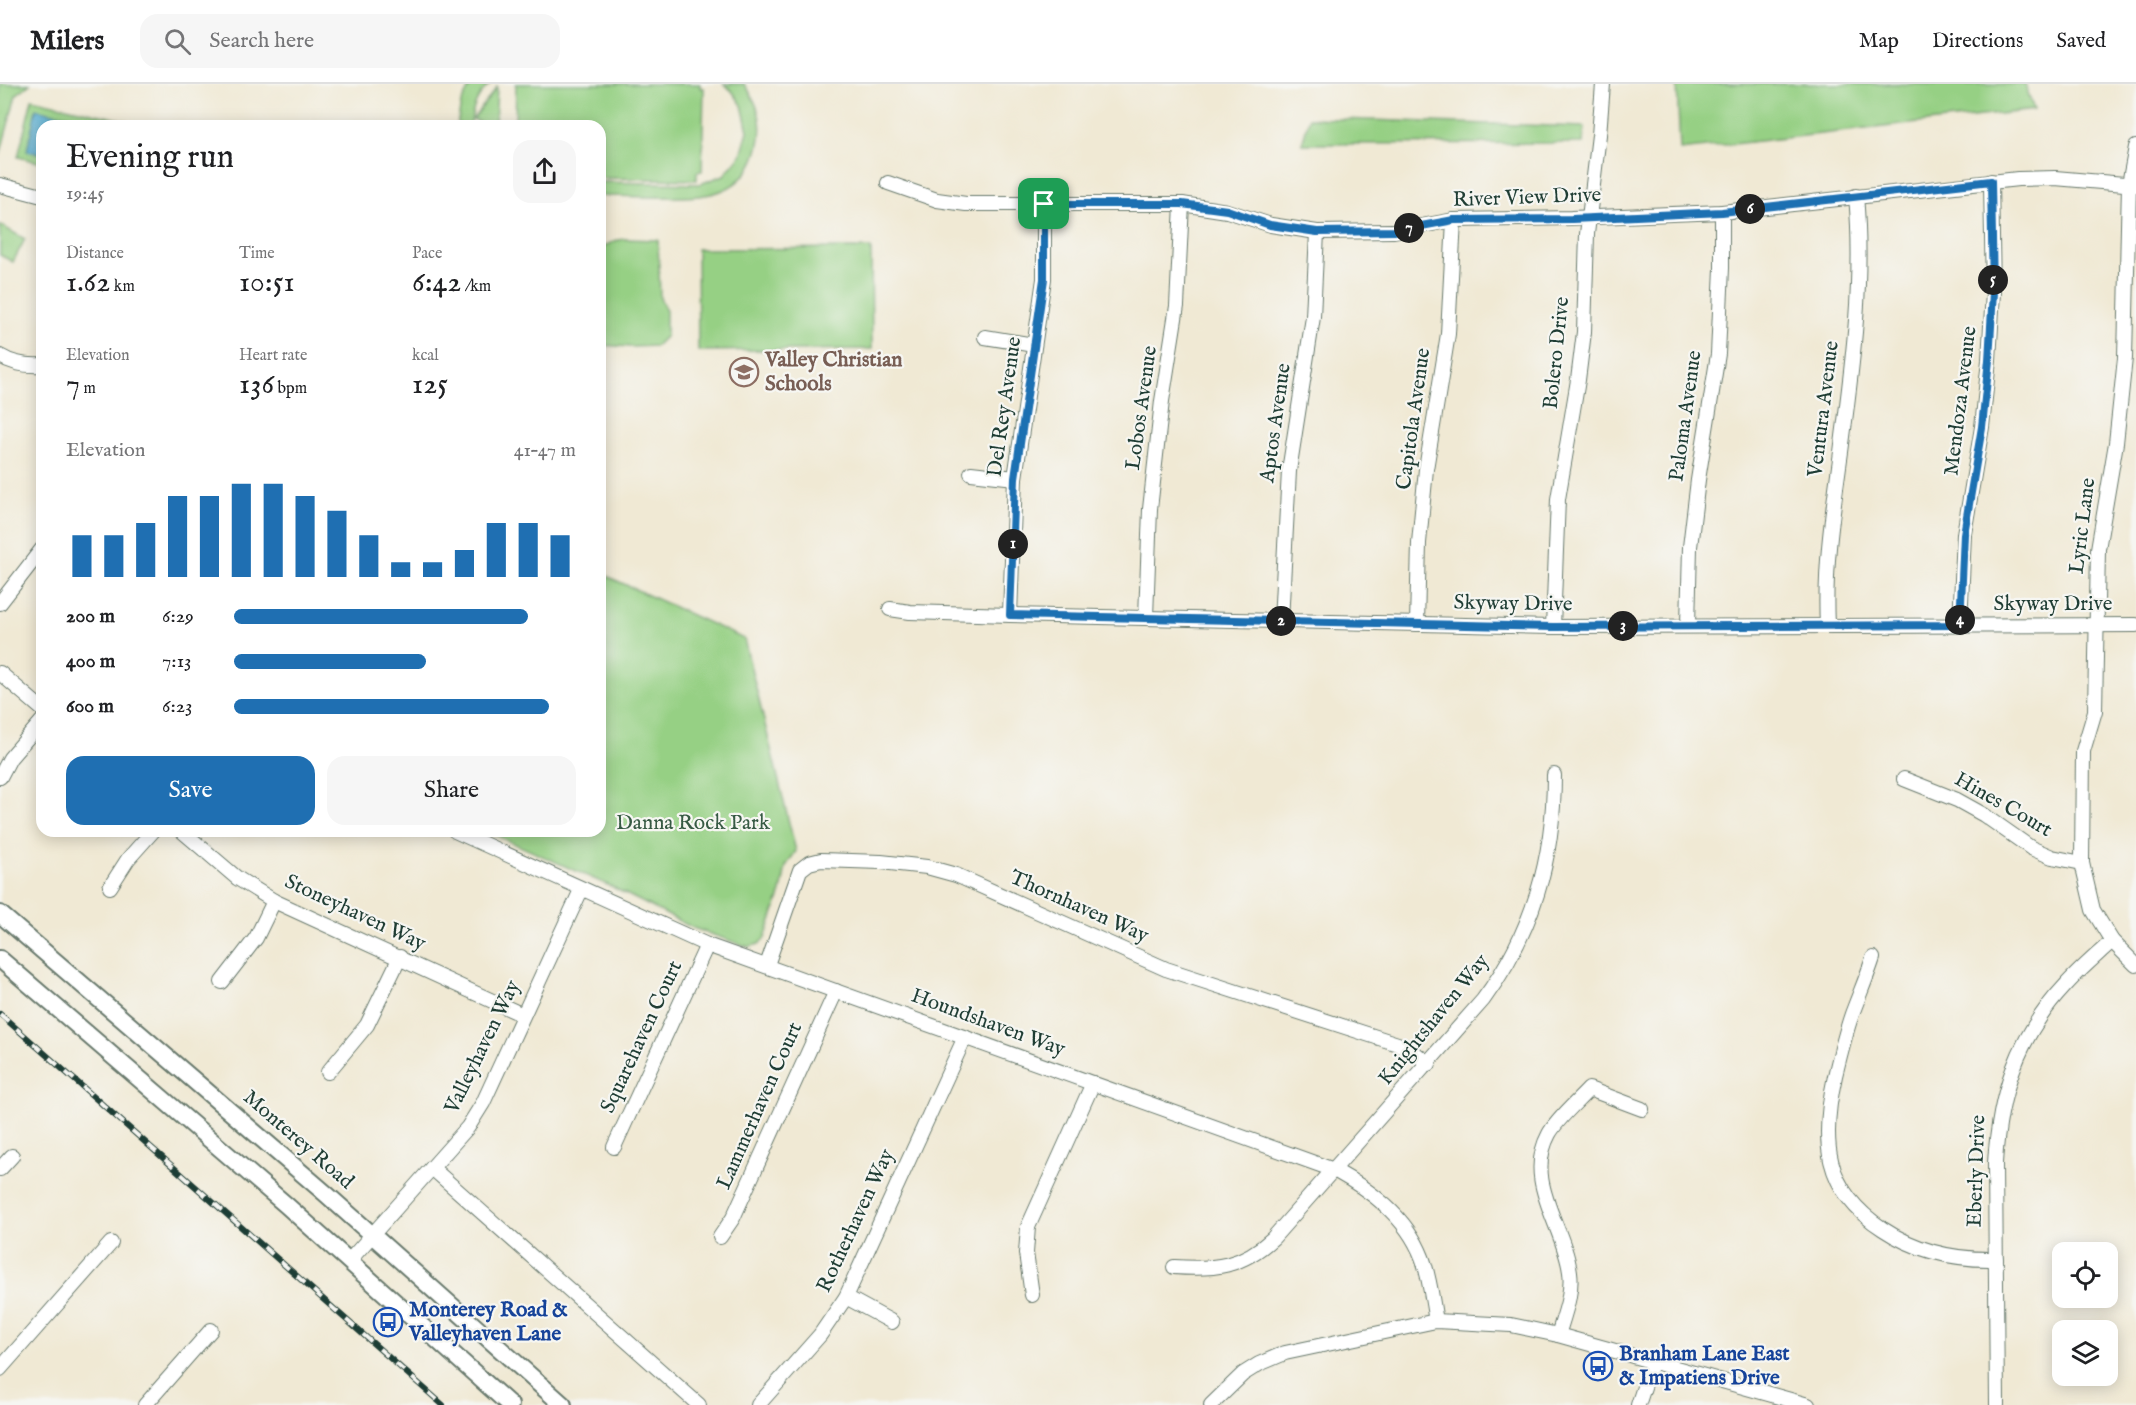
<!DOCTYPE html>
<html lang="en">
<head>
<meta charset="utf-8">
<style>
  :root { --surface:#fff; --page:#f6f6f6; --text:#202124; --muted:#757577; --line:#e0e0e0; --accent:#1f6fb2 }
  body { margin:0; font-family:"IM FELL English",serif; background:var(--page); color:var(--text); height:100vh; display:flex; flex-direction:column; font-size:22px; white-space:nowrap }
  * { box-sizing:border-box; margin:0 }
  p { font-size:20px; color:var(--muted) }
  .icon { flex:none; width:33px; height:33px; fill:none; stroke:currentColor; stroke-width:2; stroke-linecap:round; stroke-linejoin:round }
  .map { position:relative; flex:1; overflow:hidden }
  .sheet { position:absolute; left:36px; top:36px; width:570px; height:717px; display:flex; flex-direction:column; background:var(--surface); border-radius:18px; box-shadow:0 3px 15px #0003 }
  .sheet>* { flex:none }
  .buttons { position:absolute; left:2052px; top:1158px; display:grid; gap:12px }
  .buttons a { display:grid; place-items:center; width:66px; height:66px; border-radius:12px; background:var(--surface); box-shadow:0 3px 15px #0003; font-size:30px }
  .pin { position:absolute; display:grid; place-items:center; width:51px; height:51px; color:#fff; margin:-26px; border-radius:12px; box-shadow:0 3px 9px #0006 }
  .km { position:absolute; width:30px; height:30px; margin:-15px; border-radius:50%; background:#222; color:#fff; font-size:16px; line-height:30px; text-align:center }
  .round { display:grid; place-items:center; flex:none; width:63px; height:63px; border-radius:18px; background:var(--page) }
  .head { display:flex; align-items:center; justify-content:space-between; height:102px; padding:0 30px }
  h1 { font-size:33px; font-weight:600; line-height:45px }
  .metrics { display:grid; grid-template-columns:repeat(3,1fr); gap:9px; height:102px; padding:6px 30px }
  .metrics div { display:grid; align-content:center }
  .metrics b { font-size:30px; font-weight:600 }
  .metrics small { font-size:16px; font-weight:400 }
  .metrics p { font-size:16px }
  .chart { height:168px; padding:12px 30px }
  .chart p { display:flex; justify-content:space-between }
  .chart svg { width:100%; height:108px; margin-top:6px; stroke:var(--accent); stroke-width:6 }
  .action { display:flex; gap:12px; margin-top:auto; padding:12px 30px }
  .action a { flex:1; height:69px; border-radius:18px; background:var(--accent); color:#fff; font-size:24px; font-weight:600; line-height:69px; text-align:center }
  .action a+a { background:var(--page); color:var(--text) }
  ul { padding:0 30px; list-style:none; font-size:20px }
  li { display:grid; grid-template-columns:96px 72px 1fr; align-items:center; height:45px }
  li i { height:15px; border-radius:8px; background:var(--accent) }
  header { display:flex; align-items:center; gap:36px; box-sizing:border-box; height:84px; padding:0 30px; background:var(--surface); border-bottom:2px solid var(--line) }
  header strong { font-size:28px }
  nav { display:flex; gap:33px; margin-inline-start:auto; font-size:21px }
  .search { width:420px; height:54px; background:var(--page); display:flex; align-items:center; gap:15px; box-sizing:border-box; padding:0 21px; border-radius:18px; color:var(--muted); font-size:22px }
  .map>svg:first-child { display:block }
  .green { fill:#96d084; stroke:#5a865c; stroke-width:1.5 }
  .water { fill:#53aacf; stroke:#397482; stroke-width:1.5 }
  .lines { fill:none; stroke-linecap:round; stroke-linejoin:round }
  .minor-casing { stroke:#68796c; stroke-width:16 }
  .major-casing { stroke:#68796c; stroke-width:20 }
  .minor { stroke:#fff; stroke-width:14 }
  .major { stroke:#fff; stroke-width:16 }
  .rail-casing { stroke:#1f3d34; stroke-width:6 }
  .rail { stroke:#f6f6f2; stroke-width:4; stroke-dasharray:11; stroke-linecap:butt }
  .route-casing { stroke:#fff; stroke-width:12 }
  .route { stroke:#1f6fb2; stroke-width:8 }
  .labels { text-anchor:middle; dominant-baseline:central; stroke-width:4.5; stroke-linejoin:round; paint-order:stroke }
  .street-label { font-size:21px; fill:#1f3d34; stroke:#f6f6f2 }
  .education-label { font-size:21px; font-weight:bold; fill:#785e54; stroke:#f6f6f2; text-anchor:start }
  .park-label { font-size:21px; fill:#375a44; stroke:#f6f6f2 }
  .transit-label { font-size:21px; font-weight:bold; fill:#164399; stroke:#f6f6f2; text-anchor:start }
</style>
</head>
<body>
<header>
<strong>Milers</strong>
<div class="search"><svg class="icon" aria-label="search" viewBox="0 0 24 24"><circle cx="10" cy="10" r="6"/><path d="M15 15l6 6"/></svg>Search here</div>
<nav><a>Map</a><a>Directions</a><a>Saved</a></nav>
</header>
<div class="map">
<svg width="2136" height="1321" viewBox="0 0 2136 1321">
  <rect width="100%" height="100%" fill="#f6f6f2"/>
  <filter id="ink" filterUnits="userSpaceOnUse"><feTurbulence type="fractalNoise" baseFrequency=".0167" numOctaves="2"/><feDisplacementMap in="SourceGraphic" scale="12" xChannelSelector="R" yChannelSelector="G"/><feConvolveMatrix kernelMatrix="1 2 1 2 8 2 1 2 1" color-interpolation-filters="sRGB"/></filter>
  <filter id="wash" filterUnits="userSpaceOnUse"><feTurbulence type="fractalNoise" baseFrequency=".008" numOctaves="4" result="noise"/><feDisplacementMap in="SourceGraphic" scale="24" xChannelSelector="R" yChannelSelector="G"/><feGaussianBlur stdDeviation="1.35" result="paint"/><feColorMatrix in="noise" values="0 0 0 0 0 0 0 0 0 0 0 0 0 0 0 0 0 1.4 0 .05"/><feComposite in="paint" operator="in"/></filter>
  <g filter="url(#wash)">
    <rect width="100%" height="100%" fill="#f0e9d4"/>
    <g class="green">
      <path d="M0 0H30L16 11 0 71Z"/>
      <path d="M471 0H490C477 12 471 25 471 42H457L461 19Z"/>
      <path d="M516 0H700V4H704L702 87 697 88V96L600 94V42H515Z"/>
      <path d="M724 0H744C757 17 764 38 759 60 747 113 704 114 660 113 640 113 620 112 600 112V98L700 100 724 91 741 71 748 47 742 21 732 7Z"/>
      <path d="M1677 0H2025L2034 26 1680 66Z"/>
      <path d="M497 3 495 42 485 41 473 35Z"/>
      <path d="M32 15 131 38 130 42H42V79L18 73Z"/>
      <path d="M1309 34 1585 43 1583 59 1302 60Z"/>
      <path d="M0 141 25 155 13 178 0 171Z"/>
      <path d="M624 155 658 156 660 214 666 227V252L656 262 631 263 600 261V165L614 157Z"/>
      <path d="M871 164 872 265 698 267 697 165Z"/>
      <path d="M600 489 744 555 796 767 786 782 781 808 765 854 759 860 748 863 693 844 612 803 486 747H600Z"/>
    </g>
    <path class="water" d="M36 25 110 42H42V70L27 67Z"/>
  </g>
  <g filter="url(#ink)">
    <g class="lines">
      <g class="minor-casing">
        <g id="minor">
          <path d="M2136 63 2129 100 2125 274 2116 359 2098 465 2095 627 2083 667 2082 779 2093 826 2112 857 2136 881"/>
          <path d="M888 99 937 116 966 120H1182L1227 127 1271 141 1317 148 1394 147 1454 136 1571 134 1722 128 2018 95 2055 94 2136 101"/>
          <path d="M0 101 42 112"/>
          <path d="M985 253 1034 261"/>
          <path d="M0 272C13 280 28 282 42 281"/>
          <path d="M971 389 1015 394"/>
          <path d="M0 519 42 465"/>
          <path d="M890 525 910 528 1010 531 1553 543 2136 541"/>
          <path d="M1010 531 1015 394 1044 195V120"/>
          <path d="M1146 533 1150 425 1162 317 1177 222 1182 120"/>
          <path d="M1281 537 1289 387 1313 233 1317 148"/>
          <path d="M1417 540 1419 459 1426 385 1448 250 1454 136"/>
          <path d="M1688 541 1690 463 1698 396 1718 270 1722 184V128"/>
          <path d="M1827 541C1824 482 1833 426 1841 368 1852 284 1864 198 1856 112"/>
          <path d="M1960 541 1964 450 1982 343 1989 276 1993 208 1991 97"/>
          <path d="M1553 543 1558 415 1578 296 1584 248 1587 150 1599 51 1603 0"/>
          <path d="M0 589 42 625"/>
          <path d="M0 693 10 674 42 637"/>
          <path d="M1904 695 1957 716 1984 731 2031 764 2052 773 2082 779"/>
          <path d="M182 747 237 794 274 817 523 931"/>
          <path d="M455 747 707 861 1334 1086C1370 1106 1406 1132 1422 1173 1430 1193 1432 1216 1436 1237"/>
          <path d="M110 803 128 775 153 747"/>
          <path d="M1873 874C1867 893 1859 911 1852 930 1845 950 1840 971 1835 992 1821 1055 1823 1106 1883 1145 1916 1167 1956 1176 1996 1175"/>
          <path d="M767 881 800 786 809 779 821 776 881 778 927 783 956 791 1166 885 1407 963 1429 980"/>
          <path d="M222 898 256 854 274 817"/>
          <path d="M328 988 367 941 400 873"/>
          <path d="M614 1063 707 861"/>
          <path d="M432 1084 699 1321"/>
          <path d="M0 1085 12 1072"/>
          <path d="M720 1153 733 1134 836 907"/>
          <path d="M349 1177 468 1043 483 1019 581 806"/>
          <path d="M1174 1183C1215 1186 1242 1183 1273 1154L1483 916C1533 848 1554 775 1554 691"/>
          <path d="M1032 1211 1026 1169 1028 1143 1093 999"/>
          <path d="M846 1213 892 1238"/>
          <path d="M1558 1251C1564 1231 1573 1209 1570 1188 1564 1141 1523 1098 1549 1050 1557 1035 1577 1018 1589 1005L1642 1025"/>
          <path d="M0 1285 111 1159"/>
          <path d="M145 1321 211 1246"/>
          <path d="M758 1321 820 1251 846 1213 965 953"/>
          <path d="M1211 1321 1243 1290 1259 1280 1285 1269 1436 1237 1511 1241 1558 1251 1808 1321"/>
          <path d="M1638 1321 1652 1279"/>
          <path d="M1997 1321 1995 1079C1999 1011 2017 953 2065 902 2079 886 2096 872 2112 857"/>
        </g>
      </g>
      <g class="major-casing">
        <g id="major">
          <path d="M0 830 325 1109 563 1321"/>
          <path d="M0 875 285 1120 510 1321"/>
        </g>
      </g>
      <use href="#minor" class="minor"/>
      <use href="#major" class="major"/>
      <g class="rail-casing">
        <path id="rail" d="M0 930 443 1321"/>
      </g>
      <use href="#rail" class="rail"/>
    </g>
  </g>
  <g class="lines" filter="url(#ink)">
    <g class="route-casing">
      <path id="route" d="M1991 97 1993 208 1989 276 1982 343 1964 450 1960 541 1553 543 1010 531 1015 394 1044 195V120H1182L1227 126 1270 141 1317 148 1394 147 1454 136 1572 135 1722 128Z"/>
    </g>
    <use href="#route" class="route"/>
  </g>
  <defs>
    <g id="school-ring" transform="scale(1.5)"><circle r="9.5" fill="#f6f6f2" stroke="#8d6e63" stroke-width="1.5"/><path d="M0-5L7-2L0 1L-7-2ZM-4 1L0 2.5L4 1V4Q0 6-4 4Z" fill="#8d6e63"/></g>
    <g id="bus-ring" transform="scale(1.5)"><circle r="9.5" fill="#f6f6f2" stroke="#1a4fb4" stroke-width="1.5"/><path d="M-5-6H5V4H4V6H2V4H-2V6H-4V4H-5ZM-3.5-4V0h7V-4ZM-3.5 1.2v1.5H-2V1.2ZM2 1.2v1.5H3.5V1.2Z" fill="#1a4fb4"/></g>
  </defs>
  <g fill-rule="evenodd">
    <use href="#school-ring" x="744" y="288"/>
    <use href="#bus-ring" x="388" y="1238"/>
    <use href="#bus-ring" x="1598" y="1282"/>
  </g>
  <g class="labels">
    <g class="street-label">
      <text transform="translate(1527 114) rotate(-2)">River View Drive</text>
      <text transform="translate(1557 269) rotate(-84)">Bolero Drive</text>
      <text transform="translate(1961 317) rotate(-83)">Mendoza Avenue</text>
      <text transform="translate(1005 323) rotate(-82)">Del Rey Avenue</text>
      <text transform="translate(1142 324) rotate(-82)">Lobos Avenue</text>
      <text transform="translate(1824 325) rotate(-83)">Ventura Avenue</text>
      <text transform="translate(1686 332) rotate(-82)">Paloma Avenue</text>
      <text transform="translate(1414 335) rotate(-82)">Capitola Avenue</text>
      <text transform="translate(1276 339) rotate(-82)">Aptos Avenue</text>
      <text transform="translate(2083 442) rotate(-83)">Lyric Lane</text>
      <text transform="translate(1513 520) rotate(1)">Skyway Drive</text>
      <text x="2053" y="520">Skyway Drive</text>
      <text transform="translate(2003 721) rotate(30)">Hines Court</text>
      <text transform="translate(1079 823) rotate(24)">Thornhaven Way</text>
      <text transform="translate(355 829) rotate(25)">Stoneyhaven Way</text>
      <text transform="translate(1434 936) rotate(-51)">Knightshaven Way</text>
      <text transform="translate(988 939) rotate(20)">Houndshaven Way</text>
      <text transform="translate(642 953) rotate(-65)">Squarehaven Court</text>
      <text transform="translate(483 963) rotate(-64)">Valleyhaven Way</text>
      <text transform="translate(760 1022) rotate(-66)">Lammerhaven Court</text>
      <text transform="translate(298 1056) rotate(41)">Monterey Road</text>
      <text transform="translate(1977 1087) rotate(-88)">Eberly Drive</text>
      <text transform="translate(856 1137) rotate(-65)">Rotherhaven Way</text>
    </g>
    <g class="education-label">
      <text x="765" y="276">Valley Christian<tspan x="765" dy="24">Schools</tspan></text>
    </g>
    <g class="park-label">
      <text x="693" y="739">Danna Rock Park</text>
    </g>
    <g class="transit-label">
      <text x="409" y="1226">Monterey Road &amp;<tspan x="409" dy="24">Valleyhaven Lane</tspan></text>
      <text x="1619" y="1270">Branham Lane East<tspan x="1619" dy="24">&amp; Impatiens Drive</tspan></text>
    </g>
  </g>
</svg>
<div class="buttons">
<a><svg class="icon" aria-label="locate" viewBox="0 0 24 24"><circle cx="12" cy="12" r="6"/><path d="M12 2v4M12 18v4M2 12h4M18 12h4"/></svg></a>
<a><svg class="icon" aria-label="layers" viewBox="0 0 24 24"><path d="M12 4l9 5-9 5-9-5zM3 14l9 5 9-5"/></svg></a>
</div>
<div class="pin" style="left:1044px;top:120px;background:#1e9e55"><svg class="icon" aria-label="arrive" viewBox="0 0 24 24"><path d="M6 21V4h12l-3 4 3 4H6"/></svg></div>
<b class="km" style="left:1013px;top:460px">1</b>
<b class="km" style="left:1281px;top:537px">2</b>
<b class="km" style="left:1623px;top:542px">3</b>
<b class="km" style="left:1960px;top:536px">4</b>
<b class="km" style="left:1993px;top:196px">5</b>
<b class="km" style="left:1750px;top:125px">6</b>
<b class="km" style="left:1409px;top:144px">7</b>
<section class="sheet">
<div class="head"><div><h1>Evening run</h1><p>19:45</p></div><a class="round"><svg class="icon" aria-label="share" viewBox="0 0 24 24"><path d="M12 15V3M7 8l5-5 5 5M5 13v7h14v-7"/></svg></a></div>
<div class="metrics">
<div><p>Distance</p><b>1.62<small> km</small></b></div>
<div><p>Time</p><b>10:51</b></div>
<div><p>Pace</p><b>6:42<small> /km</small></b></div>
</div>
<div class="metrics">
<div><p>Elevation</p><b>7<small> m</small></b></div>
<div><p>Heart rate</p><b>136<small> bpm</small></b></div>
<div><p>kcal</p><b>125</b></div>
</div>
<div class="chart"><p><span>Elevation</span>41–47 m</p>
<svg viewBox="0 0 160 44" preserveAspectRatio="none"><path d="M5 44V27M15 44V27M25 44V22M35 44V11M45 44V11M55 44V6M65 44V6M75 44V11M85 44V17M95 44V27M105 44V38M115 44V38M125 44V33M135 44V22M145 44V22M155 44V27"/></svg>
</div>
<ul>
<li><b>200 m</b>6:29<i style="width:86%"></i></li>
<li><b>400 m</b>7:13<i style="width:56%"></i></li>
<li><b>600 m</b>6:23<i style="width:92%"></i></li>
</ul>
<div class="action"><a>Save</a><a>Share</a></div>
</section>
</div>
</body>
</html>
